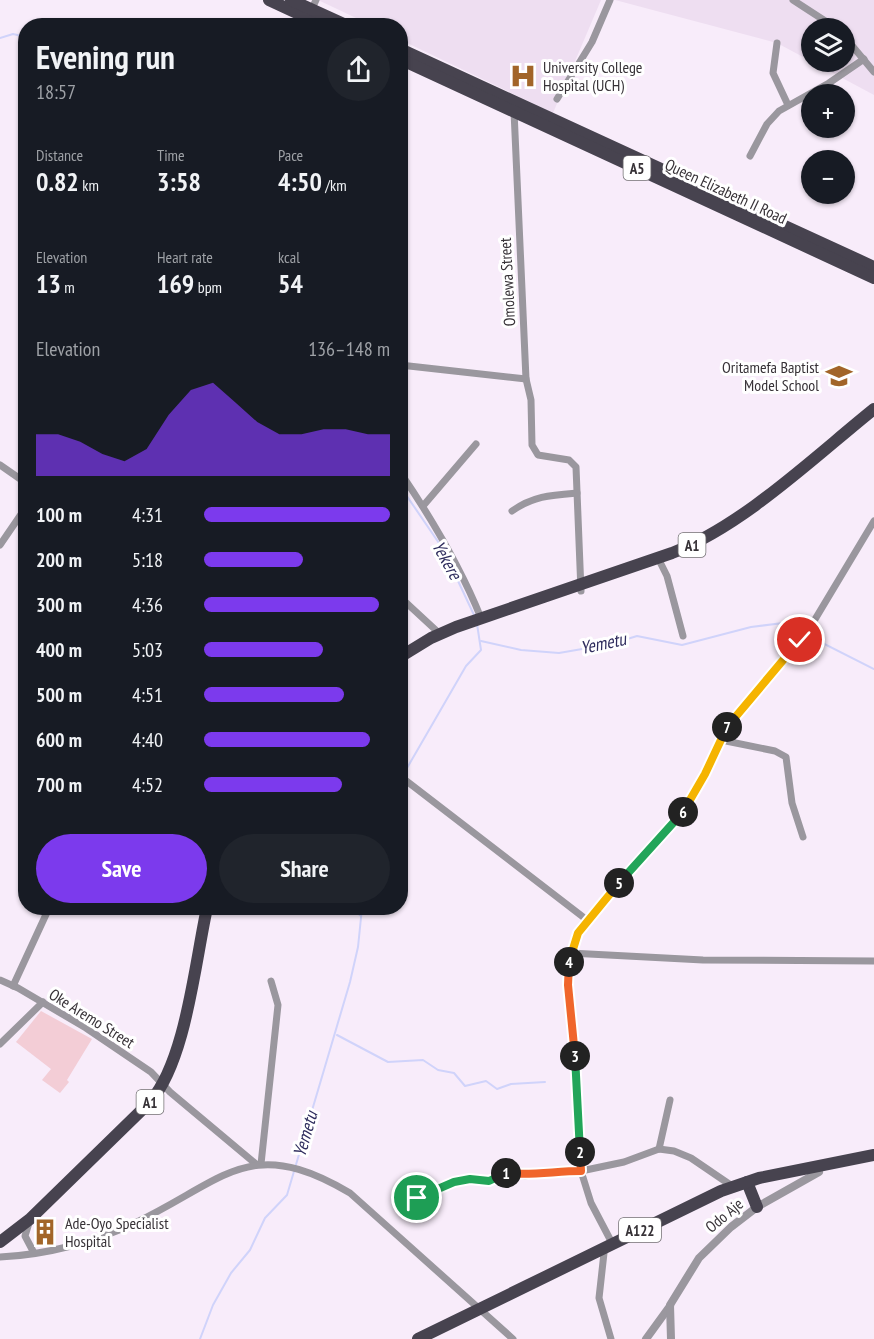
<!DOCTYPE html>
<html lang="en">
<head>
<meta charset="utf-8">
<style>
  :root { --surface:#171b24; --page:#20242c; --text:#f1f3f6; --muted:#9ea1a6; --accent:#7c3aed }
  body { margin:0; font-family:"PT Sans Narrow",sans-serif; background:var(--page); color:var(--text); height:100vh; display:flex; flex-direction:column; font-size:22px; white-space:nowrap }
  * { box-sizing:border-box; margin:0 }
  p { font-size:20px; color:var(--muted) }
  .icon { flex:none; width:33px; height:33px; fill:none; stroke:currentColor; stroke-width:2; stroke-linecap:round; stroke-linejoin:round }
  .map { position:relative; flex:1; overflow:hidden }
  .side { position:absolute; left:18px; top:18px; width:390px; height:897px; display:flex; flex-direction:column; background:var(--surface); border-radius:24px; box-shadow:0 2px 4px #0004 }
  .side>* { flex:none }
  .tools { position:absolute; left:801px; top:18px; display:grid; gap:12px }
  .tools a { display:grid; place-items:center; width:54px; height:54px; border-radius:50%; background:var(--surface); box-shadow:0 2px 4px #0004; font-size:30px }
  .pin { position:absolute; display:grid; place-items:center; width:51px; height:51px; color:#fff; margin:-26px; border:3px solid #fff; border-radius:50%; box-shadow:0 2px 6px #0007 }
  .km { position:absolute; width:30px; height:30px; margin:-15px; border-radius:50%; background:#222; color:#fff; font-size:16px; line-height:30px; text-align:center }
  .round { display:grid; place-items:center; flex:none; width:63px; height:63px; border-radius:32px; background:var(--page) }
  .summary { display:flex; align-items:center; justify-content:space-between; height:102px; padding:0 18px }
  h1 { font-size:33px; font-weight:700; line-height:45px }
  .stats { display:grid; grid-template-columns:repeat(3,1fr); gap:9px; height:102px; padding:6px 18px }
  .stats div { display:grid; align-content:center }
  .stats b { font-size:26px; font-weight:700 }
  .stats small { font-size:16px; font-weight:400 }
  .stats p { font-size:16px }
  .chart { height:168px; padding:12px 18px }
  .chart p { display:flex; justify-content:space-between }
  .chart svg { width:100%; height:108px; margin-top:6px; fill:var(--accent); opacity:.7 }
  .cta { display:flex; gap:12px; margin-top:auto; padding:12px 18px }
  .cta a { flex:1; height:69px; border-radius:36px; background:var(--accent); color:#fff; font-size:24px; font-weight:700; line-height:69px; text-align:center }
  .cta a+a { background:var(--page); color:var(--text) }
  ul { padding:0 18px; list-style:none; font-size:20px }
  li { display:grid; grid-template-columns:96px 72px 1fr; align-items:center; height:45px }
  li i { height:15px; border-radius:8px; background:var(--accent) }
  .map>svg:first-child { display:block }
  .built { fill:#eedef1; fill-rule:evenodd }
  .green { fill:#f3cdd6 }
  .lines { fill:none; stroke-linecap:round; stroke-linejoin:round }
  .stream { stroke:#d0d3fa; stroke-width:2 }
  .minor { stroke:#9a979e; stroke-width:7 }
  .tertiary { stroke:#9a979e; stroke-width:8 }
  .trunk { stroke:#47434f; stroke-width:12 }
  .split-1-casing { stroke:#fff; stroke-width:12 }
  .split-2-casing { stroke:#fff; stroke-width:12 }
  .split-3-casing { stroke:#fff; stroke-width:12 }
  .split-4-casing { stroke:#fff; stroke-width:12 }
  .split-5-casing { stroke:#fff; stroke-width:12 }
  .split-6-casing { stroke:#fff; stroke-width:12 }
  .split-7-casing { stroke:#fff; stroke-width:12 }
  .split-8-casing { stroke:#fff; stroke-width:12 }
  .split-1 { stroke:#22a559; stroke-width:8 }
  .split-2 { stroke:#f0652b; stroke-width:8 }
  .split-3 { stroke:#22a559; stroke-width:8 }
  .split-4 { stroke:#f0652b; stroke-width:8 }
  .split-5 { stroke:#f5b400; stroke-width:8 }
  .split-6 { stroke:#22a559; stroke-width:8 }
  .split-7 { stroke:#f5b400; stroke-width:8 }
  .split-8 { stroke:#f5b400; stroke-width:8 }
  .labels { text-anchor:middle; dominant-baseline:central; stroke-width:6; stroke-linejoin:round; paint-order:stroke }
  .shield { fill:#fff; stroke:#737073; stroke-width:1.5 }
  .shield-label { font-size:15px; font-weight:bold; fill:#373237 }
  .poi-label { font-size:16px; fill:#373237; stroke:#fff; text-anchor:start }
  .street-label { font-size:16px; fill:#373237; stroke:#fff }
  .water-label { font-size:18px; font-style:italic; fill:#2e2c5d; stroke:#fff }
</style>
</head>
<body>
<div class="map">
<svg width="874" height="1339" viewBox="0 0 874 1339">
  <rect width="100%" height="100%" fill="#f8ecfa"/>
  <g class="built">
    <path d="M318 0H601L553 113 401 40 400 26 371 25Z"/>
    <path d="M615 0H874V95L777 43ZM812 28H844V62H812Z"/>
  </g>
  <path class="green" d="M41 1011 92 1039 67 1080 69 1082 60 1093 42 1080 51 1069 16 1042Z"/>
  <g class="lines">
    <g class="stream">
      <path d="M0 38 13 34 26 37"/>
      <path d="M400 486 443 549 474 615"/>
      <path d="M481 641 521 650 559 653 611 644 637 636 682 645 751 627 783 623 874 669"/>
      <path d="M403 775 466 666 481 650 477 624"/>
      <path d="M351 908 361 916"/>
      <path d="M337 1035 388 1062 423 1060 438 1070 454 1073 465 1086 486 1081 497 1089 511 1084 545 1082"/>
      <path d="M200 1339 213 1305 231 1273 250 1250 265 1218 287 1195 350 982 358 947 362 908"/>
    </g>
    <g class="minor">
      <path d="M793 0 836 28"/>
      <path d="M310 13 316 0"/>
      <path d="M844 36 874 72"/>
      <path d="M777 43 773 73 788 105"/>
      <path d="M557 99 592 42 610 0"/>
      <path d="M514 111 526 379 531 400 532 445 538 455 569 460 576 467 581 591"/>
      <path d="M750 156 767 124 779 111 829 83 864 59"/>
      <path d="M400 365 526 379"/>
      <path d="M0 465 26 483"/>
      <path d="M400 472C432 519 460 566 481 618"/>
      <path d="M423 506 476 444"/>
      <path d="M512 511C533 496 551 495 577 493"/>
      <path d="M0 545 26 507"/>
      <path d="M658 558 667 576 683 636"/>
      <path d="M400 597 440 634"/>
      <path d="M721 740 775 751 786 757 792 803 803 837"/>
      <path d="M400 776 587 920"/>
      <path d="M570 953 703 960 874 961"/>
      <path d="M0 980 18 988 86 1028 151 1072 170 1092 256 1164"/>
      <path d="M13 986 49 908"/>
      <path d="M0 1044 43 1002"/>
      <path d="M659 1149 670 1100"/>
      <path d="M261 1164 278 1005 271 981"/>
      <path d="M417 1198 454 1181 470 1179 489 1181 502 1173 525 1176 549 1171H581L624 1162 659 1149 674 1151 691 1158 735 1188"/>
      <path d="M29 1223 25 1236 34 1253"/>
      <path d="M612 1243 591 1203 581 1171 574 1040 568 985 570 953 587 920 677 820 705 774 729 724 808 631 874 521"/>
      <path d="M604 1253 599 1298 611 1339"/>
      <path d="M0 1257C46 1255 95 1242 137 1222 226 1179 250 1134 350 1193L513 1339"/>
    </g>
    <g class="tertiary">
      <path d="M646 1339 670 1306"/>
      <path d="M671 1339 670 1305 699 1258 731 1227 757 1207 819 1172"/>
    </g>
    <g class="trunk">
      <path d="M269 0 325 26"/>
      <path d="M291 0 348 26"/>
      <path d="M400 49 874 267"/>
      <path d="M400 59 874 278"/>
      <path d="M400 657 431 638 456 627 672 553C744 525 813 458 874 409"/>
      <path d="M747 1182 757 1207"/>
      <path d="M0 1242 30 1219 150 1102C186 1061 195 962 207 908"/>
      <path d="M418 1339 721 1191 759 1178 874 1155"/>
    </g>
  </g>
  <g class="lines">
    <g class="split-1-casing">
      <path id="split-1" d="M417 1198 454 1182 470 1179 489 1181 506 1173"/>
    </g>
    <g class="split-2-casing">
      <path id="split-2" d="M506 1173C531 1176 556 1171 581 1171L580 1152"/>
    </g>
    <g class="split-3-casing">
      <path id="split-3" d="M575 1056 580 1152"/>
    </g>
    <g class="split-4-casing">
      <path id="split-4" d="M569 962 568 985 575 1056"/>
    </g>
    <g class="split-5-casing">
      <path id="split-5" d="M569 962 578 933 619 883"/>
    </g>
    <g class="split-6-casing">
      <path id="split-6" d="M619 883 683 812"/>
    </g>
    <g class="split-7-casing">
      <path id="split-7" d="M683 812 705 774 727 727"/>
    </g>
    <g class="split-8-casing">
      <path id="split-8" d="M727 727 800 640"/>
    </g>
    <use href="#split-1" class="split-1"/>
    <use href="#split-2" class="split-2"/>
    <use href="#split-3" class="split-3"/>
    <use href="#split-4" class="split-4"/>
    <use href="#split-5" class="split-5"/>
    <use href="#split-6" class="split-6"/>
    <use href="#split-7" class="split-7"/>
    <use href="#split-8" class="split-8"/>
  </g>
  <defs>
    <g id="hospital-bare" transform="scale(2.07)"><path d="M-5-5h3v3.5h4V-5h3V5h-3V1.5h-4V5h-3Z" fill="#a26529" stroke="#fff" stroke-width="2.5" paint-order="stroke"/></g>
    <g id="school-bare" transform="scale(2.07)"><path d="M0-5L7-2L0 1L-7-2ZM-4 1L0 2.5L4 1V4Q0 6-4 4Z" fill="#a26529" stroke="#fff" stroke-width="2.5" paint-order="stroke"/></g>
    <g id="building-bare" transform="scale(2.07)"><path d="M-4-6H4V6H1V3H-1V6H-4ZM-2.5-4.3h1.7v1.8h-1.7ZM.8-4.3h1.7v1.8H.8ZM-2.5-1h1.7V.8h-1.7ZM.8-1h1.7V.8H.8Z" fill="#a26529" stroke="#fff" stroke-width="2.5" paint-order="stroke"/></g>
  </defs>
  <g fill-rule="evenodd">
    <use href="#hospital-bare" x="523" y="76"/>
    <use href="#school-bare" x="839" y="376"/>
    <use href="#building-bare" x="45" y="1232"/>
  </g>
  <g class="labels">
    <g class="shield">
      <rect x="623.5" y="156" width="27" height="24" rx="4.5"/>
      <rect x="678.5" y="533" width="27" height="24" rx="4.5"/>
      <rect x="136.5" y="1090" width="27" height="24" rx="4.5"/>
      <rect x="619" y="1218" width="42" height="24" rx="4.5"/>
    </g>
    <g class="shield-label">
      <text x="637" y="168">A5</text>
      <text x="692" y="545">A1</text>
      <text x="150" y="1102">A1</text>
      <text x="640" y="1230">A122</text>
    </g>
    <g class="poi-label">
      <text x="543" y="67">University College<tspan x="543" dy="18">Hospital (UCH)</tspan></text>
      <text x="819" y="367" text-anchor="end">Oritamefa Baptist<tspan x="819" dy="18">Model School</tspan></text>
      <text x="65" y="1223">Ade-Oyo Specialist<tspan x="65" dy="18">Hospital</tspan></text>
    </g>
    <g class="street-label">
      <text transform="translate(726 191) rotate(25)">Queen Elizabeth II Road</text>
      <text transform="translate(507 282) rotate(-93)">Omolewa Street</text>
      <text transform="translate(92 1018) rotate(32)">Oke Aremo Street</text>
      <text transform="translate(724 1215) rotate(-40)">Odo Aje</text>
    </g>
    <g class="water-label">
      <text transform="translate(447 560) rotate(61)">Yekere</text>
      <text transform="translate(603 643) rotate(-12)">Yemetu</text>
      <text transform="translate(305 1134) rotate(-74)">Yemetu</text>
    </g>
  </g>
</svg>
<div class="tools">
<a><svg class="icon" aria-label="layers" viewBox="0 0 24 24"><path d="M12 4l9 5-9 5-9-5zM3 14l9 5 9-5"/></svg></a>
<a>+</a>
<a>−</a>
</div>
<div class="pin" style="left:417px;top:1198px;background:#1e9e55"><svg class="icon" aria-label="arrive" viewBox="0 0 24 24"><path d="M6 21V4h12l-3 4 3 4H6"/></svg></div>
<div class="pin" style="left:800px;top:640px;background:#d93025"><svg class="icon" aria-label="check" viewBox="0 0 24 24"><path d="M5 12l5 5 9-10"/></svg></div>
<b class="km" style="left:506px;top:1173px">1</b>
<b class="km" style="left:580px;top:1152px">2</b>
<b class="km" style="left:575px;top:1056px">3</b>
<b class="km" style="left:569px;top:962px">4</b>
<b class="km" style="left:619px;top:883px">5</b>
<b class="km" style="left:683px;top:812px">6</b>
<b class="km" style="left:727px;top:727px">7</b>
<section class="side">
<div class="summary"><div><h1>Evening run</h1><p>18:57</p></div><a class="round"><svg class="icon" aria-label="share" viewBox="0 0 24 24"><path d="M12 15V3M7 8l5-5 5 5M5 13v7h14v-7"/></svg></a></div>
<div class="stats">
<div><p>Distance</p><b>0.82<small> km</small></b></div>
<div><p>Time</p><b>3:58</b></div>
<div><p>Pace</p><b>4:50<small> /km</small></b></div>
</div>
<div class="stats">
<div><p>Elevation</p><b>13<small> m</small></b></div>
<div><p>Heart rate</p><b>169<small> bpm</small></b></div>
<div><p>kcal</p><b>54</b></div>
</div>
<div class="chart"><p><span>Elevation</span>136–148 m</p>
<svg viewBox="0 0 160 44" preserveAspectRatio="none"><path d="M0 44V27L10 27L20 30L30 35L40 38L50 33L60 19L70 9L80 6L90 14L100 22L110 27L120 27L130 25L140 25L150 27L160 27V44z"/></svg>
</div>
<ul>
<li><b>100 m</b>4:31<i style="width:100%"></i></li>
<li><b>200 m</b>5:18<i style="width:53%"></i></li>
<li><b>300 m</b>4:36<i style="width:94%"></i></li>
<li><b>400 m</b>5:03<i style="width:64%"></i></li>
<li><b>500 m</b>4:51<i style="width:75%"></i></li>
<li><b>600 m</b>4:40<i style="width:89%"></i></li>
<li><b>700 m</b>4:52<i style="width:74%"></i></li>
</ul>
<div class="cta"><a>Save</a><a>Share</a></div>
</section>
</div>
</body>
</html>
